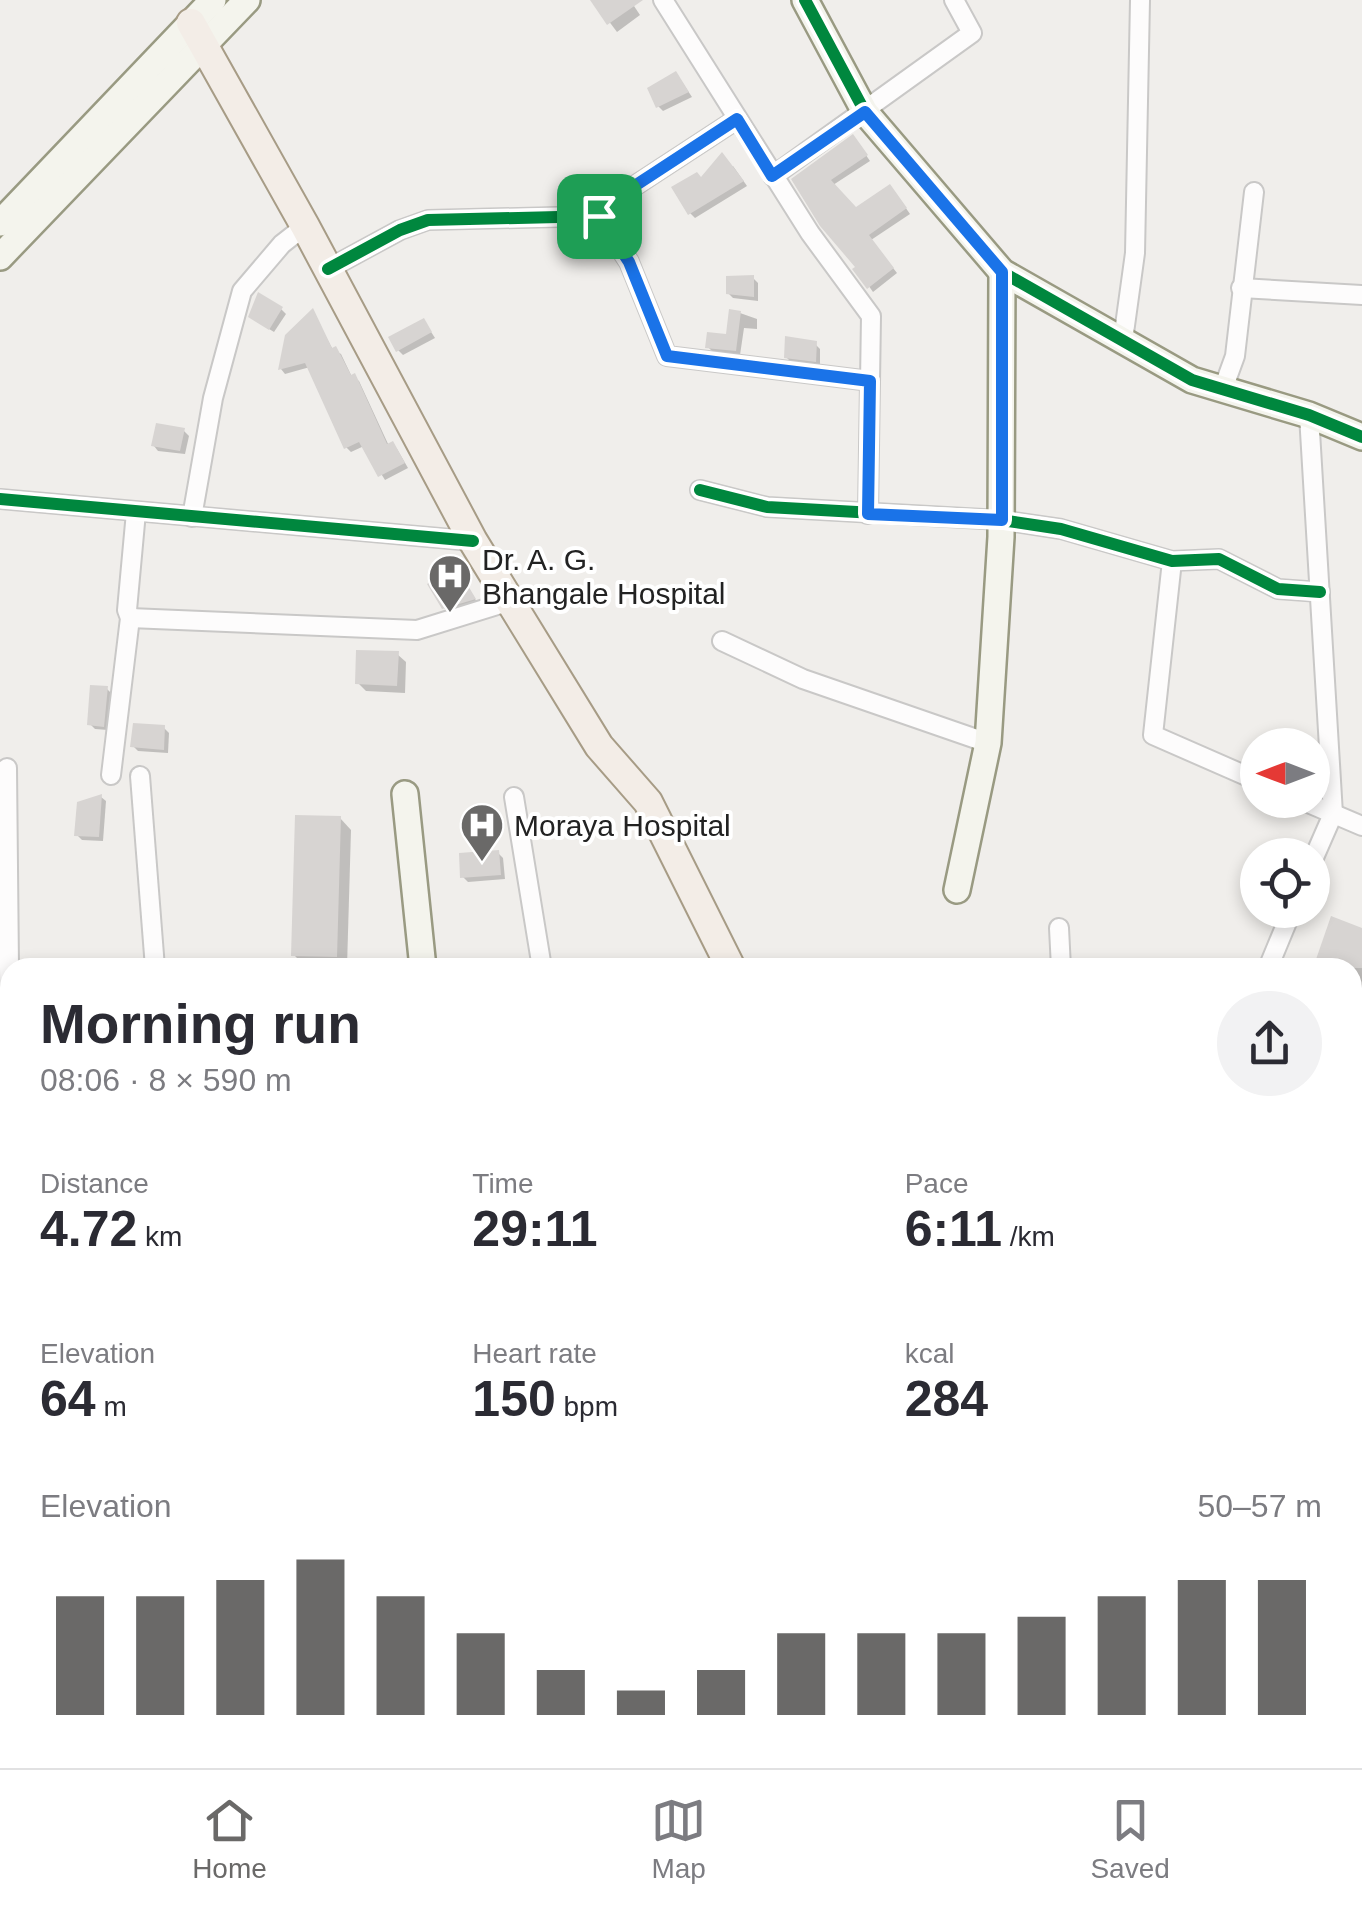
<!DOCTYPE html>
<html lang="en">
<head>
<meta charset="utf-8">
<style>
  :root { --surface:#fff; --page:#f2f2f3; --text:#2b2b33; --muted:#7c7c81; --line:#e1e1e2; --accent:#6a6968 }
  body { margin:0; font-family:Helvetica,sans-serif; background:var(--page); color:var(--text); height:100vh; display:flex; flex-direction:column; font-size:38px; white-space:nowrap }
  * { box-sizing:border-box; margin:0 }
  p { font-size:32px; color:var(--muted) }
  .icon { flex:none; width:55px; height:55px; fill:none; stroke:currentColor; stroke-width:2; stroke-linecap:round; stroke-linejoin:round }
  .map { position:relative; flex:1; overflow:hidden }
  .sheet { position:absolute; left:0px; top:958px; width:1362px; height:812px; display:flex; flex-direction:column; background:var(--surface); border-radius:30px 30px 0 0; box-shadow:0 5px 15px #0003 }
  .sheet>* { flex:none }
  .needle { width:65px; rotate:270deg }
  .fabs { position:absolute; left:1240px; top:728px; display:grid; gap:20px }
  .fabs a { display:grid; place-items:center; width:90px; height:90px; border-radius:50%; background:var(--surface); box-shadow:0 5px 15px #0003; font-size:50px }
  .pin { position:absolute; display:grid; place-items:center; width:85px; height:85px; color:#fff; margin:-42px; border-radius:20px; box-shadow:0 5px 15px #0006 }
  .round { display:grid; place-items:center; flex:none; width:105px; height:105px; border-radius:52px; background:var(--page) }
  .summary { display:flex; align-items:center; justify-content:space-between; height:170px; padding:0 40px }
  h1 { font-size:55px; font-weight:700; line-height:75px }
  .metrics { display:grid; grid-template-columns:repeat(3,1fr); gap:15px; height:170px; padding:10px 40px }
  .metrics div { display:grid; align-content:center }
  .metrics b { font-size:50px; font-weight:700 }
  .metrics small { font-size:28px; font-weight:400 }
  .metrics p { font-size:28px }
  .chart { height:280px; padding:20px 40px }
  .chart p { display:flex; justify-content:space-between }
  .chart svg { width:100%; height:180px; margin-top:10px; stroke:var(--accent); stroke-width:6 }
  .tab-bar { display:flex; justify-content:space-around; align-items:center; height:140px; border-top:2px solid var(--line); background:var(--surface); font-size:28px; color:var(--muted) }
  .tab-bar a { display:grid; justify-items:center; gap:5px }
  .tab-bar .active { color:var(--accent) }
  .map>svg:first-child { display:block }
  .shadow { fill:#0003 }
  .building { fill:#d7d4d2 }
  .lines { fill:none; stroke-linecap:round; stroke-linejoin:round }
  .street-casing { stroke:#c9c8c7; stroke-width:22 }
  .secondary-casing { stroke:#999a82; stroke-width:30 }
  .primary-casing { stroke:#a79c86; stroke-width:32 }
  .street { stroke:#fdfcfc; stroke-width:18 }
  .secondary { stroke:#f4f4ed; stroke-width:25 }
  .primary { stroke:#f3ede7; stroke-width:28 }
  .cycleway-casing { stroke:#fff; stroke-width:19 }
  .cycleway { stroke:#00873e; stroke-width:12 }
  .route-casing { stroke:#fff; stroke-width:20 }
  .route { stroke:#1a73e8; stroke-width:12 }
  .labels { text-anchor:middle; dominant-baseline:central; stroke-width:8; stroke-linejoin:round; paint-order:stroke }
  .poi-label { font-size:30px; fill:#222; stroke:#fff; text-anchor:start }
</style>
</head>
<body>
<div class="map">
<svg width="1362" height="1768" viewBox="0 0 1362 1768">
  <rect width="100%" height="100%" fill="#f0eeeb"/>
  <g class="shadow">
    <path d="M593 0H630L640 15 617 32Z"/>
    <path d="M680 79 692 97 663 111 658 106Z"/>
    <path d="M857 142 870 161 833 185 856 210 894 191 910 214 871 240 897 273 873 292 794 179Z"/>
    <path d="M733 166 747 186 695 218 690 213 702 180Z"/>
    <path d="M753 278 758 283V301L733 298 728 293Z"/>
    <path d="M281 309 286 314 274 332 256 321Z"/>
    <path d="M313 312 333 350 341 354 352 377 359 381 389 446 392 444 397 449 408 468 385 480 364 446 351 452 346 447 310 367 285 374 281 369Z"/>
    <path d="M740 313 757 319V329L744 328 740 355 713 352 708 347 728 337Z"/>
    <path d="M424 321 435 338 403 355 398 350Z"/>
    <path d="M815 344 820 349V365L791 362 786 357Z"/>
    <path d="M184 431 189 436 185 454 158 451 154 446Z"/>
    <path d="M471 592 478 604 449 613 444 608 454 595Z"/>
    <path d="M397 654 406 662 405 693 366 691 358 683Z"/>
    <path d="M106 688 111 693 108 730 95 729 90 724Z"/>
    <path d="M164 728 169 733 168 753 138 751 133 746Z"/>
    <path d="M101 797 106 801 103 841 82 840 77 835Z"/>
    <path d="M340 818 351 830 347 967 305 966 294 955Z"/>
    <path d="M498 853 503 858 505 879 468 882 463 877Z"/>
    <path d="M1362 930V989L1352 986V968Z"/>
    <path d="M0 1304 7 1310 9 1336 0 1337Z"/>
    <path d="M10 1730V1757L0 1759V1737Z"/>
    <path d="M143 1760H171L173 1768H88L117 1761 121 1765Z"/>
    <path d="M208 1760H300L280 1768H209Z"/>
  </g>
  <g class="building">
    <path d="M590 0H643L607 25Z"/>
    <path d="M676 71 689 92 656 108 647 88Z"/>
    <path d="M853 134 868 155 831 180 856 207 890 184 907 208 869 235 894 268 867 289 852 269 855 267 820 226 791 179Z"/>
    <path d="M722 152 744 181 688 215 671 187 697 172 701 177Z"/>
    <path d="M754 275V297L726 294V276Z"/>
    <path d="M258 292 283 307 269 330 248 317Z"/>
    <path d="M313 308 332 348 336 346 351 375 355 373 387 444 393 441 405 463 378 477 359 442 344 449 305 363 278 370 285 335Z"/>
    <path d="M729 309 741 311 736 351 705 348 707 332 726 334Z"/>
    <path d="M424 318 432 332 396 352 388 337Z"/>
    <path d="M785 336 817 341 816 362 784 358Z"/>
    <path d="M156 423 185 428 180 451 151 446Z"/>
    <path d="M443 574 453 592 467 584 476 599 442 609 427 584Z"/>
    <path d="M356 650 399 651 397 686 355 684Z"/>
    <path d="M90 685 108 686 104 727 87 725Z"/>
    <path d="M133 723 165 725 164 750 130 747Z"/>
    <path d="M102 794 99 837 74 836 77 802Z"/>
    <path d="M295 815 341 816 337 957 291 956Z"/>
    <path d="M499 850 501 875 460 878 459 853Z"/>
    <path d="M1331 916 1362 928V968H1313Z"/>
  </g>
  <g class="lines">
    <g class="street-casing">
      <g id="street">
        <path d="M663 0 810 233 871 316 868 514"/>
        <path d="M773 176 972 33 954 0"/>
        <path d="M599 216 629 262 667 356 870 381"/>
        <path d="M328 269 400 230 428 220 599 216 607 204 737 119"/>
        <path d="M1241 288 1362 295"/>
        <path d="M1123 340 1135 253 1140 0"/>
        <path d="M1223 389 1235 356 1254 192"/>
        <path d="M1309 415 1333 814 1312 862"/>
        <path d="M700 490 767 507 1001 520 1061 529 1172 561 1219 559 1278 589 1320 592"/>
        <path d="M0 499 473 541"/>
        <path d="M192 517 213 398 242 291 282 244 305 226"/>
        <path d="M1172 561 1153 735 1258 781"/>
        <path d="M130 618 417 630 510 601"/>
        <path d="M722 641 803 679 988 743"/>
        <path d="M7 768 10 1066"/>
        <path d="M111 775 130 618 127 610 136 512"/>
        <path d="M140 776 155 968"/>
        <path d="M514 797 542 968"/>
        <path d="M1301 800 1362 826"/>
        <path d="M1059 928 1061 968"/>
        <path d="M1268 968 1292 910"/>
        <path d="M1352 1547 1362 1545"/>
        <path d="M0 1661 10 1660"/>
        <path d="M191 1760 195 1768"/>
        <path d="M361 1760 364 1768"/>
        <path d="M515 1768 532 1760"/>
        <path d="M981 1768 1001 1760"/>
        <path d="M1285 1768 1298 1760"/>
      </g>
    </g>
    <g class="secondary-casing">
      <g id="secondary">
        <path d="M805 0 865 112 1002 272 1192 380 1309 415 1362 437"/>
        <path d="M0 223 213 0"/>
        <path d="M0 257 247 0"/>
        <path d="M405 794 423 968"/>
        <path d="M957 890 988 743 1001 537 1002 272"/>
        <path d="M1352 1467 1362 1465"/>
        <path d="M0 1561 10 1560"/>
        <path d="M574 1760 578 1768"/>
        <path d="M0 1766 29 1760"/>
      </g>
    </g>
    <g class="primary-casing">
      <g id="primary">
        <path d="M191 23 305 226 473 541 599 746 648 802 731 968"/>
        <path d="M1163 1760 1169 1768"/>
      </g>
    </g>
    <use href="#street" class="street"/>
    <use href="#secondary" class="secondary"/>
    <use href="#primary" class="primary"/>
    <g class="cycleway-casing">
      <g id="cycleway">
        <path d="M805 0 865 112 1002 272 1192 380 1309 415 1362 437"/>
        <path d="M328 269 400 230 428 220 599 216 607 204 737 119"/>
        <path d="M700 490 767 507 1001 520 1061 529 1172 561 1219 559 1278 589 1320 592"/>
        <path d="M0 499 473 541"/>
      </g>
    </g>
    <use href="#cycleway" class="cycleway"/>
  </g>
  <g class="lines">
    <g class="route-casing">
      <path id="route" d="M865 112 1002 272V520L868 514 870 381 667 356 629 262 599 216 607 204 737 119 772 176Z"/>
    </g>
    <use href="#route" class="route"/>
  </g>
  <defs>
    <g id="hospital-pin" transform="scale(2.25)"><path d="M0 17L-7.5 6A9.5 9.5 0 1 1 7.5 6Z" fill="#6a6968" stroke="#fff"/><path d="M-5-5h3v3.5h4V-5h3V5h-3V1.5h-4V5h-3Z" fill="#fff"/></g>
  </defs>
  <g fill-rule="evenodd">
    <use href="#hospital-pin" x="450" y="576"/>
    <use href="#hospital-pin" x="482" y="825"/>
  </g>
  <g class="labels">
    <g class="poi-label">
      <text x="482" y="559">Dr. A. G.<tspan x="482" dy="34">Bhangale Hospital</tspan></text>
      <text x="514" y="825">Moraya Hospital</text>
    </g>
  </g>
</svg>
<div class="fabs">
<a><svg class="needle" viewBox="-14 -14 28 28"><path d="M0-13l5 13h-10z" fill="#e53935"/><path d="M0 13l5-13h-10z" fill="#7c7c81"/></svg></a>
<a><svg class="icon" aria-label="locate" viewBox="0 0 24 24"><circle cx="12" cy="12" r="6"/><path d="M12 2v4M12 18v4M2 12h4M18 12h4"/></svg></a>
</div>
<div class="pin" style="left:599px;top:216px;background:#1e9e55"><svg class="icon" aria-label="arrive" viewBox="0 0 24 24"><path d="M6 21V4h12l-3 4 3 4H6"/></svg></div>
<section class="sheet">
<div class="summary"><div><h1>Morning run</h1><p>08:06 · 8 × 590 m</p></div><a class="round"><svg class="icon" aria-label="share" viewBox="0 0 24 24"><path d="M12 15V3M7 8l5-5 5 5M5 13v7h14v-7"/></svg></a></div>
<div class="metrics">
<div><p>Distance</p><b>4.72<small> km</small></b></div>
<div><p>Time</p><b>29:11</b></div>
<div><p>Pace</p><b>6:11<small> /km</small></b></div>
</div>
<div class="metrics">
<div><p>Elevation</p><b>64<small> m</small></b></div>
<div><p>Heart rate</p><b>150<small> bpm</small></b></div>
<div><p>kcal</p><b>284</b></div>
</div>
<div class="chart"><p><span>Elevation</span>50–57 m</p>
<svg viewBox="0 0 160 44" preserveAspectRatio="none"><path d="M5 44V15M15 44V15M25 44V11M35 44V6M45 44V15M55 44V24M65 44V33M75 44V38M85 44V33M95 44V24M105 44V24M115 44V24M125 44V20M135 44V15M145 44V11M155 44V11"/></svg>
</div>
</section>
</div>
<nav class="tab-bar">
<a class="active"><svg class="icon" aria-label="home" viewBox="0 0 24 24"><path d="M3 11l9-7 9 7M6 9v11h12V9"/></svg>Home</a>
<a><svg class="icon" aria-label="map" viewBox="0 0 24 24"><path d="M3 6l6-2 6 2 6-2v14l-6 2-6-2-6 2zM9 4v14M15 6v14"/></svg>Map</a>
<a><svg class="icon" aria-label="saved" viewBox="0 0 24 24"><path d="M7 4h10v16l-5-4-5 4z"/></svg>Saved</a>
</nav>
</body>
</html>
